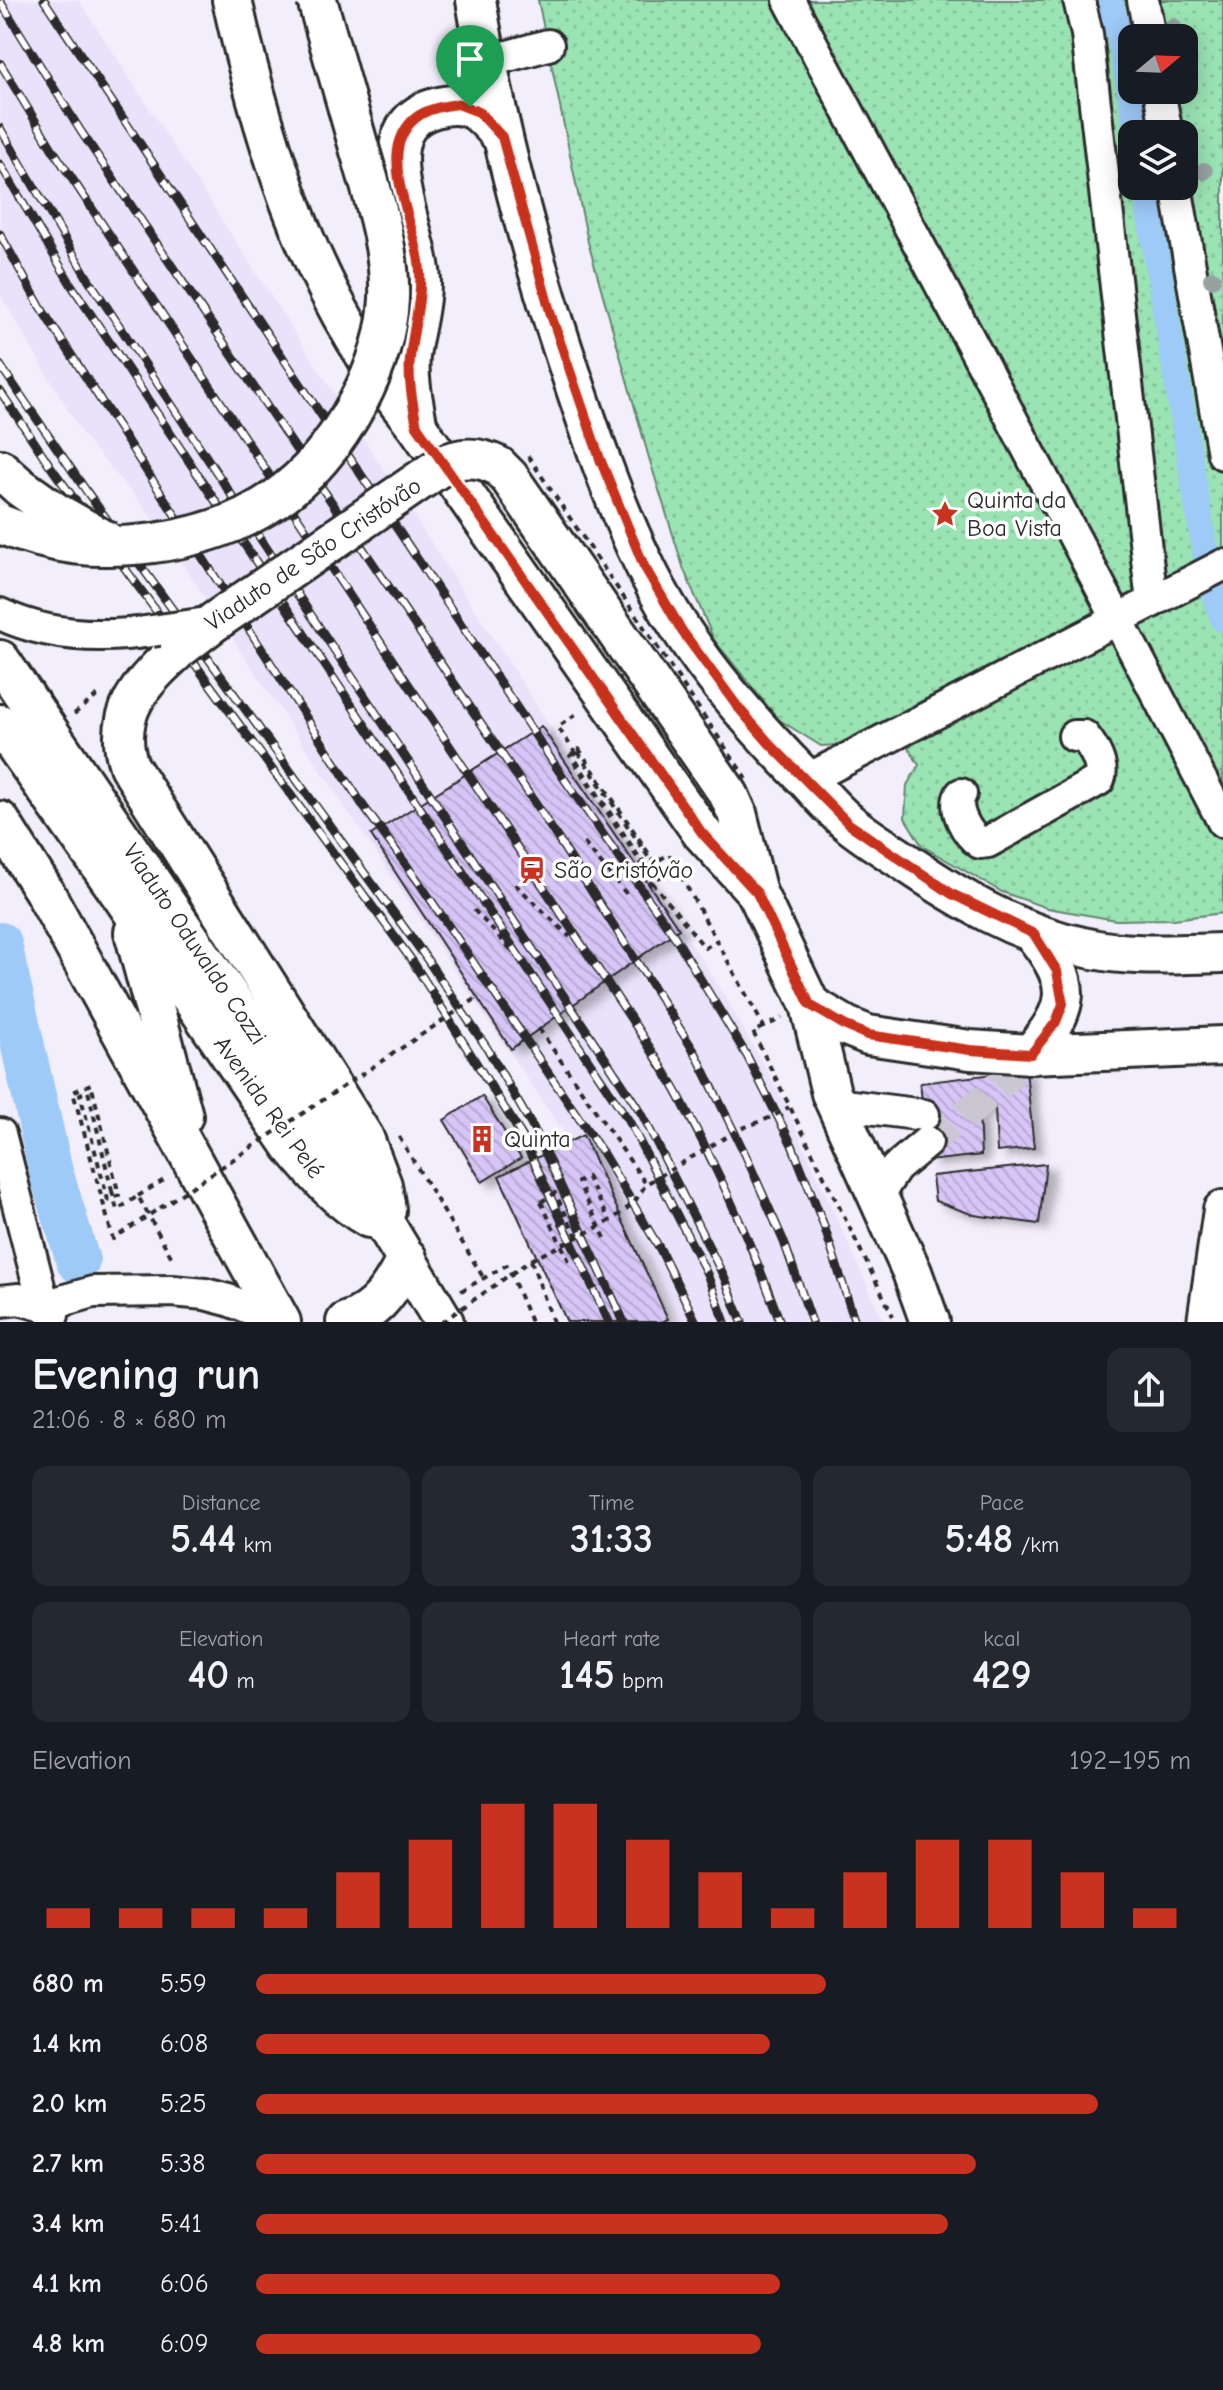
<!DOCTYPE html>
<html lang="en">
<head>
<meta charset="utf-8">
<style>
  :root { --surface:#171b24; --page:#242831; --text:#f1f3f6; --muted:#9ea1a6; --accent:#c8321e }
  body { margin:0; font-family:"Comic Neue",sans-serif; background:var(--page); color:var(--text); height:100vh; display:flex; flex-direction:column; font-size:30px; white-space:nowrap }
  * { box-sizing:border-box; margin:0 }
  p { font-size:26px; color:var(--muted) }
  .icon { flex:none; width:44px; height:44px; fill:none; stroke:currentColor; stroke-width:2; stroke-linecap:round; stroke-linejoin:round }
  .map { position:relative; height:1322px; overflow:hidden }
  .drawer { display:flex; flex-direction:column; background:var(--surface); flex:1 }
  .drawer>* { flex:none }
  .needle { width:52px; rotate:71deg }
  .controls { position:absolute; left:1118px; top:24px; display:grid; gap:16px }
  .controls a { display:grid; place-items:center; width:80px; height:80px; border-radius:16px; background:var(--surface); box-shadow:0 4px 20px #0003; font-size:40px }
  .pin { position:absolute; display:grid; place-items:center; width:68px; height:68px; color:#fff; margin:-82px -34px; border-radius:50% 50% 50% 0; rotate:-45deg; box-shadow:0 0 8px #0007 }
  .pin .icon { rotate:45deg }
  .round { display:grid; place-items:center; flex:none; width:84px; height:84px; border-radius:16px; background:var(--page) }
  .headline { display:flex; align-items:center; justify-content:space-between; height:136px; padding:0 32px }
  h1 { font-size:44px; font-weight:600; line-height:60px }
  .metrics { display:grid; grid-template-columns:repeat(3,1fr); gap:12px; height:136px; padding:8px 32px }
  .metrics div { display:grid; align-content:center; border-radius:16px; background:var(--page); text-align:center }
  .metrics b { font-size:40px; font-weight:600 }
  .metrics small { font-size:22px; font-weight:400 }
  .metrics p { font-size:22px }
  .chart { height:224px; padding:16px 32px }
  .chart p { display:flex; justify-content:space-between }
  .chart svg { width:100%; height:144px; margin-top:8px; stroke:var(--accent); stroke-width:6 }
  ul { padding:0 32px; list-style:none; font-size:26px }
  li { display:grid; grid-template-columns:128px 96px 1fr; align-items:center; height:60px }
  li i { height:20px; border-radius:10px; background:var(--accent) }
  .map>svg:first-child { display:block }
  .built { fill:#eae2fa }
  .park { fill:url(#park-dots); stroke:#62876f; stroke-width:2; fill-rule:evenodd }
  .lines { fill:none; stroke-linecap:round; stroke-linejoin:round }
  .canal { stroke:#9ecaf8; stroke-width:26 }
  .river { stroke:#9ecaf8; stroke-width:44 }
  .building { fill:url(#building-back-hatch); stroke:#2b2b2b; stroke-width:2; filter:url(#shadow) }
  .minor-tunnel { stroke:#cbc7d2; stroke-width:30; stroke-dasharray:30 15; stroke-linecap:butt }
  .minor-casing { stroke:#2b2b2b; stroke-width:36 }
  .major-casing { stroke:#2b2b2b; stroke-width:44 }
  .path { stroke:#2b2b2b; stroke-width:4; stroke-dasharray:6 6; stroke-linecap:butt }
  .minor { stroke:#fff; stroke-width:30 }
  .major { stroke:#fff; stroke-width:38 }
  .rail-casing { stroke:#2b2b2b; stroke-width:9 }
  .rail { stroke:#fff; stroke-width:6; stroke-dasharray:18; stroke-linecap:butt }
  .minor-bridge-casing { stroke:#2b2b2b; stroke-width:36; stroke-linecap:butt }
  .major-bridge-casing { stroke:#2b2b2b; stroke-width:44; stroke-linecap:butt }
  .path-bridge { stroke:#2b2b2b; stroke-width:4; stroke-dasharray:6 6; stroke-linecap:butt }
  .minor-bridge { stroke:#fff; stroke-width:30 }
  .major-bridge { stroke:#fff; stroke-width:38 }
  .tree { fill:#97a1a0 }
  .route-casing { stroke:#fff; stroke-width:16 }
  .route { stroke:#c8321e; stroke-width:10 }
  .labels { text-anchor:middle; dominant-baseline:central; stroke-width:7; stroke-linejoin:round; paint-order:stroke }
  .poi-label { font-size:24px; fill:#2b2b2b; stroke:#fff; text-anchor:start }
  .street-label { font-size:24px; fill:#2b2b2b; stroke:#fff }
</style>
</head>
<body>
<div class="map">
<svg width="1223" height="1322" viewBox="0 0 1223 1322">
  <defs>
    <pattern id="park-dots" width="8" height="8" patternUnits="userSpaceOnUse" patternTransform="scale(2)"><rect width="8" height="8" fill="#9ae3b3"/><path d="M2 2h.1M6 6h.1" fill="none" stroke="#85c39a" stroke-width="1.8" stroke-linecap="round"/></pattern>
    <pattern id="building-back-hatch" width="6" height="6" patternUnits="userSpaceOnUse" patternTransform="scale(2)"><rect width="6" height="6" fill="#d6c5f6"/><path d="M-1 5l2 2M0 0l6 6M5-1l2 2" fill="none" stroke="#b8a9d3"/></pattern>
    <filter id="shadow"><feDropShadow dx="9" dy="5" stdDeviation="4" flood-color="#0004"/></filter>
  </defs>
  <rect width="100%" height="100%" fill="#f3eefc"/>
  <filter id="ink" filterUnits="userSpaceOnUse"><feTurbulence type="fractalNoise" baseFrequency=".0125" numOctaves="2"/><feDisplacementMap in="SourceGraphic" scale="16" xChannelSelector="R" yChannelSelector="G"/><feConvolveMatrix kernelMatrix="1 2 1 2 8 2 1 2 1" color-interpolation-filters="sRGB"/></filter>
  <g filter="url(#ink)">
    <path class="built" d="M0 0H79L725 996 783 1100 884 1322H678L638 1244 145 508 84 437 0 294Z"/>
    <path class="park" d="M538 0H1223V913L1174 919 1116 920 1047 908 1002 892 922 846 905 818 907 785 919 765 898 731 857 744 821 746 778 719 714 640 684 570 649 458 588 242ZM1132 38H1184V90H1132ZM1132 134H1184V186H1132Z"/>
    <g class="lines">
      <g class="canal">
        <path d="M1110 0 1123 52 1137 134"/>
        <path d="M1145 186 1210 582 1223 619"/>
      </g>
      <path class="river" d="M0 944 51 1172 78 1261"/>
    </g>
    <g class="building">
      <path d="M541 726 679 929 511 1049 371 835Z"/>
      <path d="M1026 1070 1034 1148 997 1152 995 1107 979 1112 981 1155 929 1161 920 1083Z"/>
      <path d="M482 1096 521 1158 482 1182 444 1120Z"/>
      <path d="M583 1135 668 1319 662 1322H567L499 1176Z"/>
      <path d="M1046 1164 1039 1224 974 1215 935 1201 932 1176Z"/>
    </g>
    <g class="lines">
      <path class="minor-tunnel" d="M927 1142 969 1112 1014 1072"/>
      <g class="minor-casing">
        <g id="minor">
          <path d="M789 0C934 274 1082 547 1223 822"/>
          <path d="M1079 0 1087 34 1152 602"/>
          <path d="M1143 0 1150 38"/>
          <path d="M486 62 548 45"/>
          <path d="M1159 90 1167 134"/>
          <path d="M1176 186 1223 454"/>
          <path d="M0 614C49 637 100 639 152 631"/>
          <path d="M806 780 1223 565"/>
          <path d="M961 794C952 809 967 834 980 843L988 842 1099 780C1105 766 1093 747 1084 736H1074"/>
          <path d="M836 1104 924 1115"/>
          <path d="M0 1134 44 1306 53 1315"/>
          <path d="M878 1195 896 1168 927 1142"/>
          <path d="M0 1301 19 1299 44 1306 93 1292 172 1291 205 1294 228 1300 279 1320"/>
        </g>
      </g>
      <g class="major-casing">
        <g id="major">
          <path d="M232 0C266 153 314 304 417 426L702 833 757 893"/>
          <path d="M476 0C495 119 525 235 563 350 587 422 610 494 643 562 682 645 743 715 807 780 821 795 833 810 849 823 866 837 886 849 904 861 960 899 1016 933 1083 947 1128 958 1177 954 1223 953"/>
          <path d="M417 423C413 401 408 379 410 356 413 332 421 308 421 283 421 233 361 128 435 108 470 98 481 113 502 137"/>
          <path d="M498 466 509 477 729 795 737 813 757 893 810 1005 831 1093 912 1272 930 1322"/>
          <path d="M0 469 20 487"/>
          <path d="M180 648C143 681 111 713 129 766L364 1138 382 1185 386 1210"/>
          <path d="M0 660 388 1229 444 1322"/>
          <path d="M0 724 124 899 292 1146C315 1173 337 1200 369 1218"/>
          <path d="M0 821 44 891 281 1322"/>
          <path d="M134 932 183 1116"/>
          <path d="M810 1005 846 1026 868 1035 970 1050 1031 1054 1223 1046"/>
          <path d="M1031 1054C1071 1006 1075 985 1034 934"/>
          <path d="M346 1322C378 1312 393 1286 407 1258"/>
          <path d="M1207 1322 1223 1210"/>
        </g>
      </g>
      <g class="path">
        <path d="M74 714 102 692"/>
        <path d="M578 752 573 756 646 868 669 854 764 1027 782 1018"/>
        <path d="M576 754 558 727 579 712"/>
        <path d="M584 843 629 897"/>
        <path d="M652 882 705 948 716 941"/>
        <path d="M515 884 570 937"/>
        <path d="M648 885 663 875"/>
        <path d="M474 910 526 966"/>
        <path d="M763 1027 753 1032 893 1316"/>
        <path d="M539 1029 646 1184"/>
        <path d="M399 1137 483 1277"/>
        <path d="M112 1191 117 1210 138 1196 173 1260"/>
        <path d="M138 1196 167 1178"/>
        <path d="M541 1202 569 1261"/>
        <path d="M605 1238 578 1182 587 1177 610 1221"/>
        <path d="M531 1260 553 1322"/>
        <path d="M461 1291 507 1265 531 1322"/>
      </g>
      <use href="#minor" class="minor"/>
      <use href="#major" class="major"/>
      <g class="rail-casing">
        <g id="rail">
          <path d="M44 0 567 783 675 937 747 1056 792 1145 823 1223 855 1322"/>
          <path d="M0 1 80 130 535 803 696 1054 745 1154 784 1242 812 1322"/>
          <path d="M0 63 53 150 608 984C632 1021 659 1059 680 1098 719 1171 752 1245 780 1322"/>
          <path d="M0 128 87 277 642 1114 724 1277 742 1322"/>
          <path d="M0 164 72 286 629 1121 707 1274 725 1322"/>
          <path d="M0 234 41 308 364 807 418 881 602 1152 660 1249 696 1322"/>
          <path d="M0 365 87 492 422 952 487 1048 536 1133 624 1322"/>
          <path d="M0 391 53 470 413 962 522 1136 609 1322"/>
        </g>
      </g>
      <use href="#rail" class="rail"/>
      <g class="minor-bridge-casing">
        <path id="minor-bridge" d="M152 631 214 622"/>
      </g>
      <g class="major-bridge-casing">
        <g id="major-bridge">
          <path d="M20 487 55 512 106 541"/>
          <path d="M0 524C53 546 97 550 154 543 249 530 312 488 358 402 375 370 387 336 389 299 391 249 374 199 360 151 346 101 331 50 317 0"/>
          <path d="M180 648 214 622 441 466C461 456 478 456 498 466"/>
        </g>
      </g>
      <g class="path-bridge">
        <path d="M528 456 748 781"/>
        <path d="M578 752 649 858 641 863 570 756 579 749 663 875"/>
        <path d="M112 1191 88 1091 80 1094 108 1200 119 1195 91 1084 73 1092 113 1239 477 998"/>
        <path d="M541 1202 555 1193 577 1237"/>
        <path d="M442 1322 531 1260 610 1221 634 1203 646 1184 740 1129 772 1117 789 1107"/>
      </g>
      <use href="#minor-bridge" class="minor-bridge"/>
      <use href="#major-bridge" class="major-bridge"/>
    </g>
    <g class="tree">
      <circle cx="1173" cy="27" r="9"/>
      <circle cx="1204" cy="171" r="9"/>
      <circle cx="1212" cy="279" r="9"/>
    </g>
  </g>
  <g class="lines" filter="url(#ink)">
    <g class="route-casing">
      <path id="route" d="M458 104 479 112 502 137 551 315 600 459 644 566 682 631 737 706 769 743 849 824 952 894 1034 934 1057 971 1063 1004 1056 1022 1031 1054 970 1050 868 1035 846 1026 810 1005 757 893 702 833 417 426C413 404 408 381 410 359 413 326 424 295 419 261 414 227 389 174 400 141 409 114 431 107 458 104Z"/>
    </g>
    <use href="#route" class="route"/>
  </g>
  <defs>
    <g id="sight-bare" transform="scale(2.16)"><path d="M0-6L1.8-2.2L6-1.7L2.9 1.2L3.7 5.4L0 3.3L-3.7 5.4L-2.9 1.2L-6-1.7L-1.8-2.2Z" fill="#c8321e" stroke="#fff" stroke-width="2.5" paint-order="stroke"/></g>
    <g id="station-bare" transform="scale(2.16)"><path d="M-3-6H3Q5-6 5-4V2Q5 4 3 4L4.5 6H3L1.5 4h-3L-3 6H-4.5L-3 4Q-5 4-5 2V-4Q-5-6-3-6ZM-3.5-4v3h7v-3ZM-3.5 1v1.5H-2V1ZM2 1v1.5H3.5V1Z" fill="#c8321e" stroke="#fff" stroke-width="2.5" paint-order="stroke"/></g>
    <g id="building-bare" transform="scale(2.16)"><path d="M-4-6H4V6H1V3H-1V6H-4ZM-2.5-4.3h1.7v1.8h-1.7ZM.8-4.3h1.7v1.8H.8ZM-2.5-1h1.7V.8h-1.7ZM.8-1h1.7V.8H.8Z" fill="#c8321e" stroke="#fff" stroke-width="2.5" paint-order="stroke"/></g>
  </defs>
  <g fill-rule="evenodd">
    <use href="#sight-bare" x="945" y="514"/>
    <use href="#station-bare" x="532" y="870"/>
    <use href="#building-bare" x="482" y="1139"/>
  </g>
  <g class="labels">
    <g class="poi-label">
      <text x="967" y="500">Quinta da<tspan x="967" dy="28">Boa Vista</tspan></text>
      <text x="554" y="870">São Cristóvão</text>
      <text x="504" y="1139">Quinta</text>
    </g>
    <g class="street-label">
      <text transform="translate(313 554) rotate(-34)">Viaduto de São Cristóvão</text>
      <text transform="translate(195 944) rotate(56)">Viaduto Oduvaldo Cozzi</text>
      <text transform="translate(269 1107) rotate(54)">Avenida Rei Pelé</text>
    </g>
  </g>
</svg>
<div class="controls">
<a><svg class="needle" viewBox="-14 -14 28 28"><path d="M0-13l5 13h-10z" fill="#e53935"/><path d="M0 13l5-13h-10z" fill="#9ea1a6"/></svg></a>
<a><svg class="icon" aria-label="layers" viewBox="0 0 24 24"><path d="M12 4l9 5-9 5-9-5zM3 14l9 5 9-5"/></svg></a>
</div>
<div class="pin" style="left:470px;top:107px;background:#1e9e55"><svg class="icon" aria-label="arrive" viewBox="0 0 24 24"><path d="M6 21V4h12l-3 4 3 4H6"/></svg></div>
</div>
<section class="drawer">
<div class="headline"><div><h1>Evening run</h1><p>21:06 · 8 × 680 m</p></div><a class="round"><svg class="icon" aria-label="share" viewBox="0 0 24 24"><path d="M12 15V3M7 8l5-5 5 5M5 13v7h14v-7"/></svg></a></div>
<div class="metrics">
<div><p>Distance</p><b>5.44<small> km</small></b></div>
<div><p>Time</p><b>31:33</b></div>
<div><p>Pace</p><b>5:48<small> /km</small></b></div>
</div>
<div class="metrics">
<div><p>Elevation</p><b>40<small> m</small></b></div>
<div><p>Heart rate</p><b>145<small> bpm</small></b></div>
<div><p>kcal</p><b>429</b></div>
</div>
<div class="chart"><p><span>Elevation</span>192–195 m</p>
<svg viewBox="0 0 160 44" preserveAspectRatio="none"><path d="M5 44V38M15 44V38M25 44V38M35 44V38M45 44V27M55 44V17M65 44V6M75 44V6M85 44V17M95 44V27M105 44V38M115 44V27M125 44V17M135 44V17M145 44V27M155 44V38"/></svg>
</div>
<ul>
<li><b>680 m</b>5:59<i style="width:61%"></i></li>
<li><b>1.4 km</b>6:08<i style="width:55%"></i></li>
<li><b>2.0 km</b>5:25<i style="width:90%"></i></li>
<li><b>2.7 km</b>5:38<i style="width:77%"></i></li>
<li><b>3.4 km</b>5:41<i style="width:74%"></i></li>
<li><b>4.1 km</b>6:06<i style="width:56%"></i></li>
<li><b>4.8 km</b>6:09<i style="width:54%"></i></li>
</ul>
</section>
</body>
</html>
